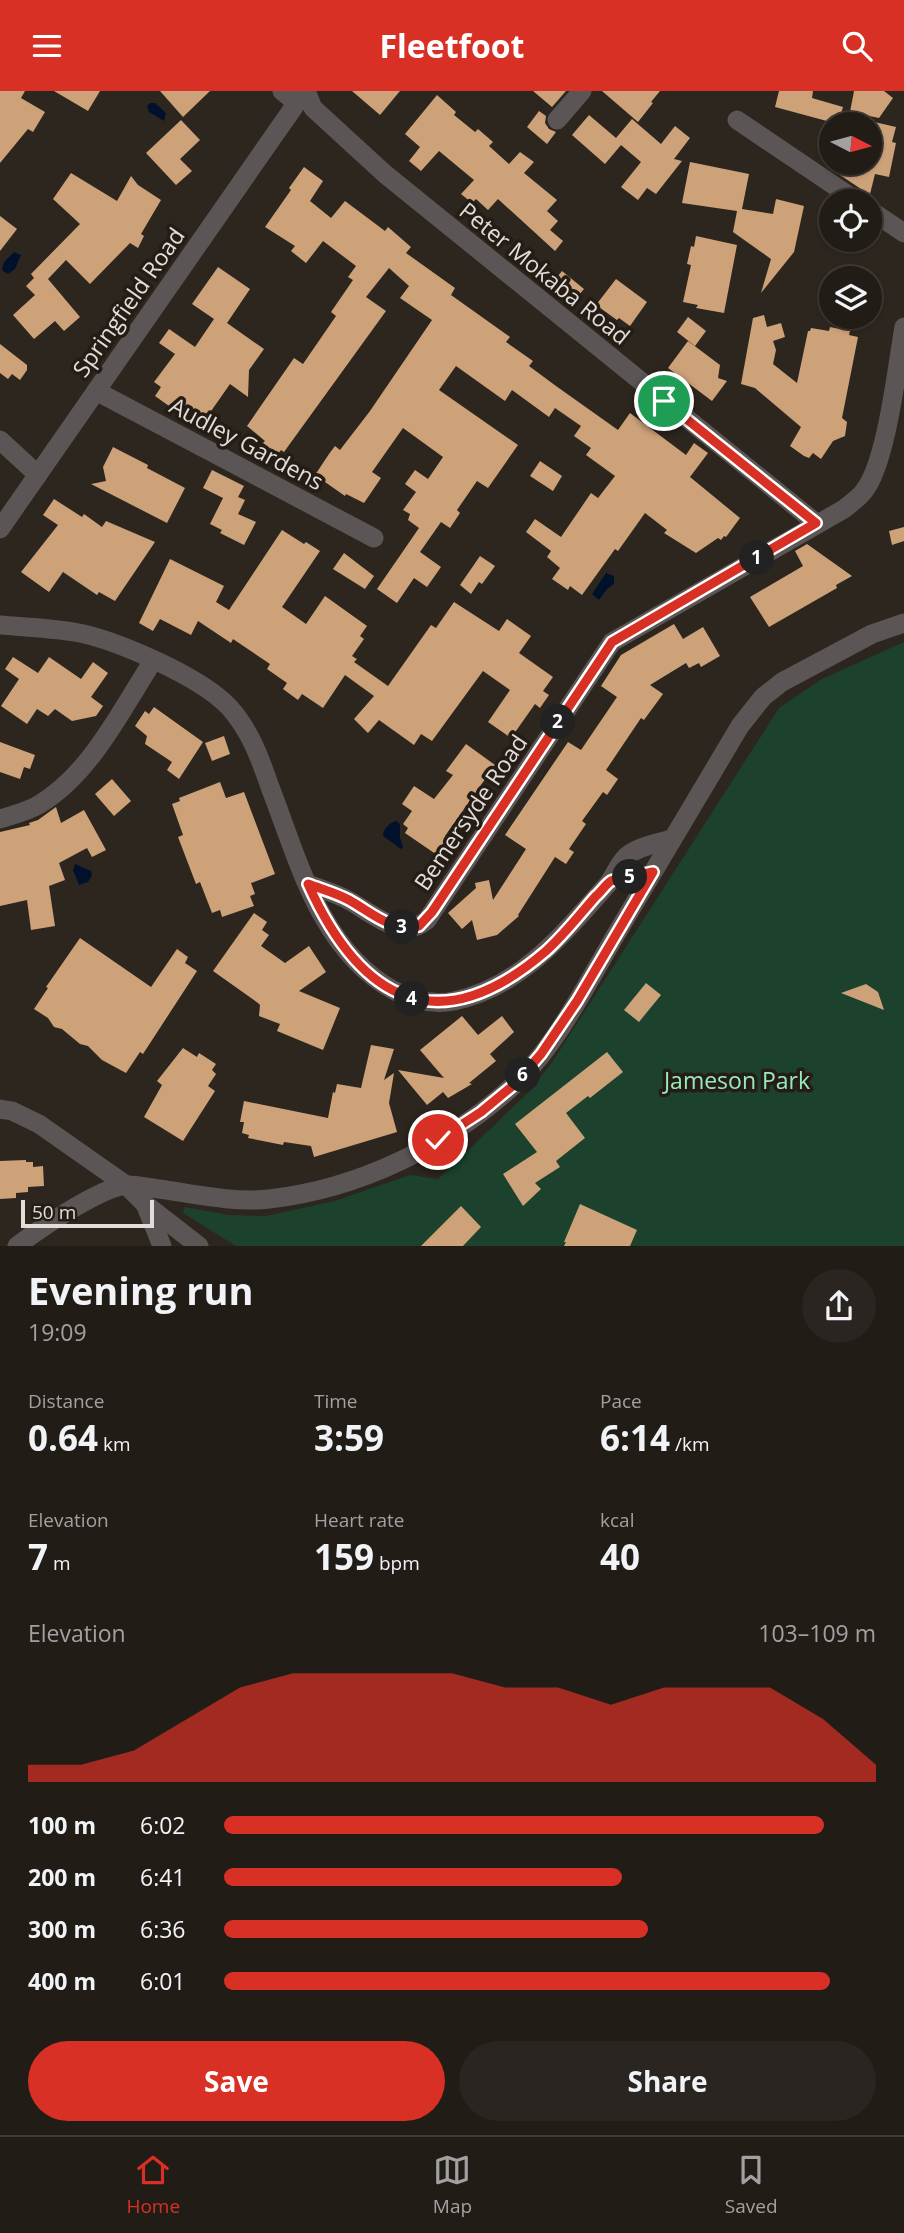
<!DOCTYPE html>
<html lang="en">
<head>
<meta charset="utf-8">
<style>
  :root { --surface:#221c17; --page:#2a2520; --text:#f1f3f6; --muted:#a2a1a1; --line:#3f3a36; --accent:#d93025 }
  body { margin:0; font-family:"Open Sans",sans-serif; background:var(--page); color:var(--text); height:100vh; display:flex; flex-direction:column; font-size:26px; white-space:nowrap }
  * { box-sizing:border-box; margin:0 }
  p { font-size:23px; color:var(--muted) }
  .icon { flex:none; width:38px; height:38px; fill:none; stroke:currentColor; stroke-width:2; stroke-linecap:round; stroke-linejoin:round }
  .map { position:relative; height:1155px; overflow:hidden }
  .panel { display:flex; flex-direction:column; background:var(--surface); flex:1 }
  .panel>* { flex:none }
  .needle { width:46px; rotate:96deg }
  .buttons { position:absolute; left:819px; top:21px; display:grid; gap:14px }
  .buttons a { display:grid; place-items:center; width:63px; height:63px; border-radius:50%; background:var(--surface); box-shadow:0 2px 5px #0004,0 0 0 2px var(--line); font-size:35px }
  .scale { position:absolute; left:21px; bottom:18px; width:133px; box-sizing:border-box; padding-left:7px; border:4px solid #e2ddd8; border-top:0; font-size:19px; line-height:24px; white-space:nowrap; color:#e2ddd8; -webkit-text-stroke:5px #241c15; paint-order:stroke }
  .pin { position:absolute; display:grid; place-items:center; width:60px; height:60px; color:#fff; margin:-30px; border:4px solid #fff; border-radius:50%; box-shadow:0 2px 7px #0007 }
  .km { position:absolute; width:35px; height:35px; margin:-18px; border-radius:50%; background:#222; color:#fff; font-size:19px; line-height:35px; text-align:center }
  .round { display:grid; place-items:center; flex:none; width:74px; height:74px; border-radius:37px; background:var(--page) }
  .headline { display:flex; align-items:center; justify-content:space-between; height:119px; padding:0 28px }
  h1 { font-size:38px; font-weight:700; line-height:52px }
  .stats { display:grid; grid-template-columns:repeat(3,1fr); gap:10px; height:119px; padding:7px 28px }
  .stats div { display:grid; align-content:center }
  .stats b { font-size:35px; font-weight:700 }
  .stats small { font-size:19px; font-weight:400 }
  .stats p { font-size:19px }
  .chart { height:196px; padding:14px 28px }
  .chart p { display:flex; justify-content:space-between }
  .chart svg { width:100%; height:126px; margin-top:7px; fill:var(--accent); opacity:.7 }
  .action { display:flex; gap:14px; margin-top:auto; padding:14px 28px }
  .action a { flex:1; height:80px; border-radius:42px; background:var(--accent); color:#fff; font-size:28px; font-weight:700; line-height:80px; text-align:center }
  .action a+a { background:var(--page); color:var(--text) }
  ul { padding:0 28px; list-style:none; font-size:23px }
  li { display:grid; grid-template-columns:112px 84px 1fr; align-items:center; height:52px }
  li i { height:18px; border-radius:9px; background:var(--accent) }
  header { display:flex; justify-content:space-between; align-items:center; height:91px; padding:0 28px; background:var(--accent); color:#fff; font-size:32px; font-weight:700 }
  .tab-bar { display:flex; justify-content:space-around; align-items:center; height:98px; border-top:2px solid var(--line); background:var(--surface); font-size:19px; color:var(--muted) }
  .tab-bar a { display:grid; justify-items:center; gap:4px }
  .tab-bar .on { color:var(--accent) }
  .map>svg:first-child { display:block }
  .green { fill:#1c422e }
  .water { fill:#00112b }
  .building { fill:#cda279 }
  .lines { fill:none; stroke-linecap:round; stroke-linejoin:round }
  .minor { stroke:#5b5655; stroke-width:19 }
  .tertiary { stroke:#5b5655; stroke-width:19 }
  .route-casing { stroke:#fff; stroke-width:14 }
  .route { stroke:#d93025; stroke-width:9 }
  .labels { text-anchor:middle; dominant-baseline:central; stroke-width:7; stroke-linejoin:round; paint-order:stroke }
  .street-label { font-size:23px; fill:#e2ddd8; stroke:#241c15 }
  .park-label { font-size:23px; fill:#96eabb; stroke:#241c15 }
</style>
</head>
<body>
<header><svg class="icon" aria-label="menu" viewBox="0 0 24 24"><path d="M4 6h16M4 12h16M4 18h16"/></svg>Fleetfoot<svg class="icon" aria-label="search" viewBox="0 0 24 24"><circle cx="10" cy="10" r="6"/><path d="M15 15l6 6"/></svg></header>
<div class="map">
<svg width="904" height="1155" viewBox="0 0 904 1155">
  <rect width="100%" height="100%" fill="#2d261f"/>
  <path class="green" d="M904 551V1155H236L183 1122 185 1116 229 1124 266 1125 335 1110 410 1084 438 1088 530 1000 551 973 779 617 822 588Z"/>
  <g class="water">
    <path d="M150 12H155L166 22 164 30 149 21 147 15Z"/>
    <path d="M14 161 21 164 15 178 8 183 2 179 4 171Z"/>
    <path d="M606 482 614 485V493L607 498 599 509 592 503Z"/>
    <path d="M396 730 400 733V747L403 756 401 758 383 745C383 738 389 732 396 730Z"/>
    <path d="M75 773 91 780 92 784 88 791 79 794 73 779Z"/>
  </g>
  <g class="building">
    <path d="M0 0H25L21 7 45 21 33 41 28 38 0 72Z"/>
    <path d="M54 0H100L88 20Z"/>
    <path d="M160 0H210L183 26Z"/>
    <path d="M352 0H400L380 24Z"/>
    <path d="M533 0H566L552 16Z"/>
    <path d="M602 0H660L651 11 653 12 638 31Z"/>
    <path d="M779 0H813L812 7 843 16 838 33 775 16Z"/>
    <path d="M854 0H884L893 7 879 27 850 21Z"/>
    <path d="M437 4 456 21 454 24 475 41 478 38 493 51 489 55 509 73 520 61 534 71 524 82 557 109 547 120 558 130 550 139 563 150 555 160 498 108 488 119 476 108 472 112 461 103 474 89 439 60 421 80 409 70 420 56 405 43Z"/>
    <path d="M539 20 546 25 545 32 549 38 556 41 547 53 527 36Z"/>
    <path d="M589 24 616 47 632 28 661 53 675 35 690 47 674 68 682 70 656 103 647 97 638 109 621 96 641 71 621 54 605 73 572 44Z"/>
    <path d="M181 29 200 49 180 68 192 80 176 94 146 62Z"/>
    <path d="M870 30 896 36 892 51 896 52 889 86 875 83 869 107 864 100 837 82 843 72H870Z"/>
    <path d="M690 71 749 83 742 118 773 123 776 108 804 115 794 161 761 202 771 168 733 141 737 120 682 112Z"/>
    <path d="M304 76 323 90 310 110 331 127 345 110 385 140 388 136 411 156 406 162 455 197 451 204 510 246 506 251 533 270 529 275 556 295 618 339 630 322 686 364 694 352 708 362 690 386 740 427 726 446 724 445 721 449 718 447 696 462 664 442 667 439 645 422 618 460 615 458 582 504 570 495 568 499 552 488 560 477 547 466 551 460 526 441 535 428 561 446 591 402 598 407 615 385 586 364 591 357 574 345 581 335 555 317 549 326 512 299 505 310 456 275 439 299 518 354 488 397 477 390 457 419 460 422 450 437 441 431 420 461 441 476 427 496 414 487 397 512 377 498 419 437 408 429 410 423 403 419 416 401 405 393 415 379 428 388 443 366 403 337 372 381 381 387 364 412 346 403 345 405 315 384 329 363 335 355 340 359 370 320 432 229 400 207 409 195 389 177 366 206 386 220 284 361 281 359 278 363 263 352 265 350 247 335 294 267 303 273 336 225 331 221 353 189 348 186 356 175 323 150 306 172 291 160 295 155 265 136 291 99 289 97Z"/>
    <path d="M71 82 117 110 131 85 138 94 161 109 141 143 144 145 138 157 130 152 90 193 66 169 48 188 80 226 64 240 55 230 34 248 13 224 35 204 26 195 34 187 31 183 80 133 53 108Z"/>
    <path d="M0 125 17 138 0 160Z"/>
    <path d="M696 145 737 154 724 222 696 217 698 214 683 211 691 174 687 173 691 155 694 156Z"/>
    <path d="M218 176 250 198 227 232 264 258 249 279 248 306 230 293 202 333 172 312 169 315 155 305 161 296 154 291 175 263 159 252 169 238 195 256 214 228 192 213Z"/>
    <path d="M562 180 584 198 573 211 553 191Z"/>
    <path d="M616 188 647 211 630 235 619 227 617 229 596 214Z"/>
    <path d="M764 224 767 236 781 232 785 246 773 250 776 259 773 273 797 292 808 240H810L811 237 829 240 830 236 850 240 849 244 858 246 842 327 847 331 845 345 833 350 821 368 813 362 809 367 804 365 790 355 801 336 755 297 741 293 753 227Z"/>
    <path d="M688 226 706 240 695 255 677 241Z"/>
    <path d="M688 250 720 274 718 287 727 290 712 310 668 277Z"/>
    <path d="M0 253 27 274V279L20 289 12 283 8 288 0 282Z"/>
    <path d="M113 356 148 374 147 377 185 397 167 432 91 393 106 390 103 376Z"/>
    <path d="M540 370 562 385 553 400 530 385Z"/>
    <path d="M212 379 244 395 238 406 245 409 238 423 256 431 244 454 220 442 222 439 210 433 223 407 203 397Z"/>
    <path d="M54 408 82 426 84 423 102 436 106 430 155 451 115 510 99 501 97 504 63 481 49 501 21 481 58 434 43 424Z"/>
    <path d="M904 436V450L892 454 889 440Z"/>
    <path d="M282 439 304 453 306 451 320 460 282 516 306 533 325 505 367 535 360 545 364 548 352 565 357 568 354 571 388 595 431 534 436 537 454 511 499 540 507 528 531 545 519 562 553 586 543 600 549 604 540 617 535 613 511 647 488 631 510 599 483 580 432 650 421 643 414 654 379 629 368 642 354 628 374 605 345 584 323 617 302 603 298 609 283 598 287 592 267 578 270 573 233 548 231 552 198 530 191 544 160 528 153 540 139 532 170 468 224 495 216 511 229 519Z"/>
    <path d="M807 453 852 485 836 494 837 497 769 536 750 506 803 475 795 460Z"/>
    <path d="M344 462 374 485 365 498 333 478Z"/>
    <path d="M480 465 495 475 482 493 479 491 471 503 460 494Z"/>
    <path d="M674 533 683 548 703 536 720 565 701 576 699 572 689 577 686 572 650 594 663 603 644 629 641 627 606 679 618 688 607 704 603 701 582 730 586 733 569 758 574 761 566 773 555 766 518 824 519 825 497 844 477 849 472 829 462 838 448 822 476 797 475 792 489 789 493 809 526 758 505 744 568 651 581 659 617 606 601 595 621 564Z"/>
    <path d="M13 566 38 582 49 566 81 588 93 571 108 582 91 606 103 615 96 625 72 630 55 618 48 625 37 618 27 633 1 615 19 588 5 578Z"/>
    <path d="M154 616 203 651 179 688 167 679 172 671 145 653 147 645 135 635 145 620 149 623Z"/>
    <path d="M224 645 230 663 212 670 205 652Z"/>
    <path d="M0 651 35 664 30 678 24 676 20 688 0 681Z"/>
    <path d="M466 653 495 674 445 745 451 749 440 766 405 742 408 737 403 733 412 720 402 713 414 695 434 708 453 684 446 680Z"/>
    <path d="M112 688 131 710 114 725 95 703Z"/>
    <path d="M220 691 226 707 244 701 275 783 251 792 255 803 250 805 254 815 222 826 220 819 212 822 200 791 196 793 178 746 183 744 172 713 180 710 179 707Z"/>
    <path d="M56 716 61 732 84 719 106 759 92 766 87 757 59 772 65 789 49 795 55 835 31 839 27 809 0 815V741L30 734 29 732 38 729Z"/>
    <path d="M254 822 267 831 262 839 269 844 261 855 285 872 309 855 326 881 299 900 340 917 323 959 277 940 280 933 259 925 260 914 258 912 213 880Z"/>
    <path d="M80 847 151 896 177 858 188 866 185 872 197 880 143 963 140 961 126 982 102 969 88 955 80 953 62 938 54 936 48 927 34 918 48 897 46 896Z"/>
    <path d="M646 892 661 904 639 931 624 919Z"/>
    <path d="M866 893 878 901 884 919 841 902Z"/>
    <path d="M462 925 478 944 502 925 514 941 490 963 496 970 469 992 472 993 448 1007 443 1001 427 1014 398 979 444 987 420 959Z"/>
    <path d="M371 954 394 958 384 989 394 982 389 1012 397 1041 314 1066 311 1055 284 1051 283 1054 248 1047 249 1044 242 1042 244 1031H240L244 1010 328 1027 333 1001 335 1002 337 993 361 997Z"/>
    <path d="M183 957 197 966 199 962 216 973 212 979 216 983 208 995 215 1000 183 1050 144 1026 162 994 157 990Z"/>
    <path d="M607 961 623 981 590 1007 588 1005 566 1022 585 1047 556 1070 560 1076 535 1092 541 1098 523 1115 503 1083 537 1061 515 1033Z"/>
    <path d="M26 1069V1071H33V1076L43 1075 44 1095 28 1096V1101L16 1102V1107L0 1108V1070Z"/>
    <path d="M580 1113 637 1139 630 1155H564L566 1151H564Z"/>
    <path d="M461 1115 481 1136 463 1155H421Z"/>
  </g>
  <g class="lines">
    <g class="minor">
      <path d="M306 0 313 17 385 83 816 432"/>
      <path d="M557 29 582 0"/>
      <path d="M737 29 857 110"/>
      <path d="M870 119 904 142"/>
      <path d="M96 300 374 447"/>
      <path d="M0 349 38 384"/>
      <path d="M0 534C24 536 50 537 74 541 115 548 201 586 229 616 250 639 260 667 270 696 298 768 320 859 393 899 411 909 433 914 454 910 521 896 563 843 607 794 615 785 618 772 628 764 640 755 658 752 672 748"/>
      <path d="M0 728C13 724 29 720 40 713 92 681 121 619 153 570"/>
      <path d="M308 793C321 798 335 802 348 809 371 821 401 851 427 829L612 551 844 418C851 412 859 407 864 400 887 371 897 275 904 236"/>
      <path d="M145 1113 162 1155"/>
      <path d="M17 1155C39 1138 101 1096 127 1094 137 1094 149 1097 159 1098 194 1103 234 1112 269 1108 359 1098 449 1054 515 993 557 954 589 889 618 840 658 772 699 704 740 635L763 606 782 591 872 543 904 532"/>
    </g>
    <g class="tertiary">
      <path d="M282 0 297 12"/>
      <path d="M0 438 305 0"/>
      <path d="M0 1018 12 1020 39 1033 126 1094 145 1113 199 1155"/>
    </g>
  </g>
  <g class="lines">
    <g class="route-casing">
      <path id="route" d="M438 1049 481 1021 516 992 541 963 577 910 653 781C640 784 623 785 611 790 606 793 601 801 596 805 580 823 564 844 546 860 439 952 361 911 308 793 321 798 336 802 349 809 374 823 387 839 419 835L432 821 612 551 816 432 664 310"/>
    </g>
    <use href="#route" class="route"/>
  </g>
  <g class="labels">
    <g class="street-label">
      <text transform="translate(545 182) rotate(39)">Peter Mokaba Road</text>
      <text transform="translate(128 211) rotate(-55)">Springfield Road</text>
      <text transform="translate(247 352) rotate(28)">Audley Gardens</text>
      <text transform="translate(470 721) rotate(-56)">Bemersyde Road</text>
    </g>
    <g class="park-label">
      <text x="737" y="989">Jameson Park</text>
    </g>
  </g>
</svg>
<div class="buttons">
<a><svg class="needle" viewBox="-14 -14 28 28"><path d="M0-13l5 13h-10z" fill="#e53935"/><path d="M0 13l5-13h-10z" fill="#a2a1a1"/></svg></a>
<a><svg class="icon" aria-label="locate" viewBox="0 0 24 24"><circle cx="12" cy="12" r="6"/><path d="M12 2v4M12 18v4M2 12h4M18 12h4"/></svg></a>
<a><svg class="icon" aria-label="layers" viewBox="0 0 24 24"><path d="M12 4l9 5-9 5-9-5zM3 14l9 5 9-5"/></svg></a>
</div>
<div class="scale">50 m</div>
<div class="pin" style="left:664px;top:310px;background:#1e9e55"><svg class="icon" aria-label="arrive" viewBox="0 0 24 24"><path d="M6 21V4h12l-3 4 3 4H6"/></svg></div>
<div class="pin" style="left:438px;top:1049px;background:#d93025"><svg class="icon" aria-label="check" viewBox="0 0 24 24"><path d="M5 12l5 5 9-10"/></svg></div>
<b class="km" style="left:757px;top:467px">1</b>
<b class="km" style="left:558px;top:631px">2</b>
<b class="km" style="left:402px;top:836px">3</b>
<b class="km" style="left:412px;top:908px">4</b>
<b class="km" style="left:630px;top:786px">5</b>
<b class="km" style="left:523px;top:984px">6</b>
</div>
<section class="panel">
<div class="headline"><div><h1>Evening run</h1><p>19:09</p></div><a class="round"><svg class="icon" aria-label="share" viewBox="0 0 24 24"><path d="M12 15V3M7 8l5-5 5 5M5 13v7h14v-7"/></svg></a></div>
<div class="stats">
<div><p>Distance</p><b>0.64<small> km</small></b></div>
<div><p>Time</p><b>3:59</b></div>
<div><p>Pace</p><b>6:14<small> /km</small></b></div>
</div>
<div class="stats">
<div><p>Elevation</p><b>7<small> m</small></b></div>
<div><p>Heart rate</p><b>159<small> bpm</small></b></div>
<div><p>kcal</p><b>40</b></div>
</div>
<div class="chart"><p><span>Elevation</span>103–109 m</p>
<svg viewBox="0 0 160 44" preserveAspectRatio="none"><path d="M0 44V38L10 38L20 33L30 22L40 11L50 6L60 6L70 6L80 6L90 11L100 11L110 17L120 11L130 11L140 11L150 22L160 38V44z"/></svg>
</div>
<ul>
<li><b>100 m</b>6:02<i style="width:92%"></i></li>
<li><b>200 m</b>6:41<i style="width:61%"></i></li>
<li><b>300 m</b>6:36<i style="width:65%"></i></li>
<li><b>400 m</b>6:01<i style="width:93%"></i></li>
</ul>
<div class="action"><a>Save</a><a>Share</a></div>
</section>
<nav class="tab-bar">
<a class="on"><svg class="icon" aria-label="home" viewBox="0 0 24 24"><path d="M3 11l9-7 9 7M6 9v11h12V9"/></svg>Home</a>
<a><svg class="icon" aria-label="map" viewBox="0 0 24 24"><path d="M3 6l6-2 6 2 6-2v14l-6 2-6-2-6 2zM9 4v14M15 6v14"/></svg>Map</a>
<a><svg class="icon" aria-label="saved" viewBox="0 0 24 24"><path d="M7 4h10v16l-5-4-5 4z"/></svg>Saved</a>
</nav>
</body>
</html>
